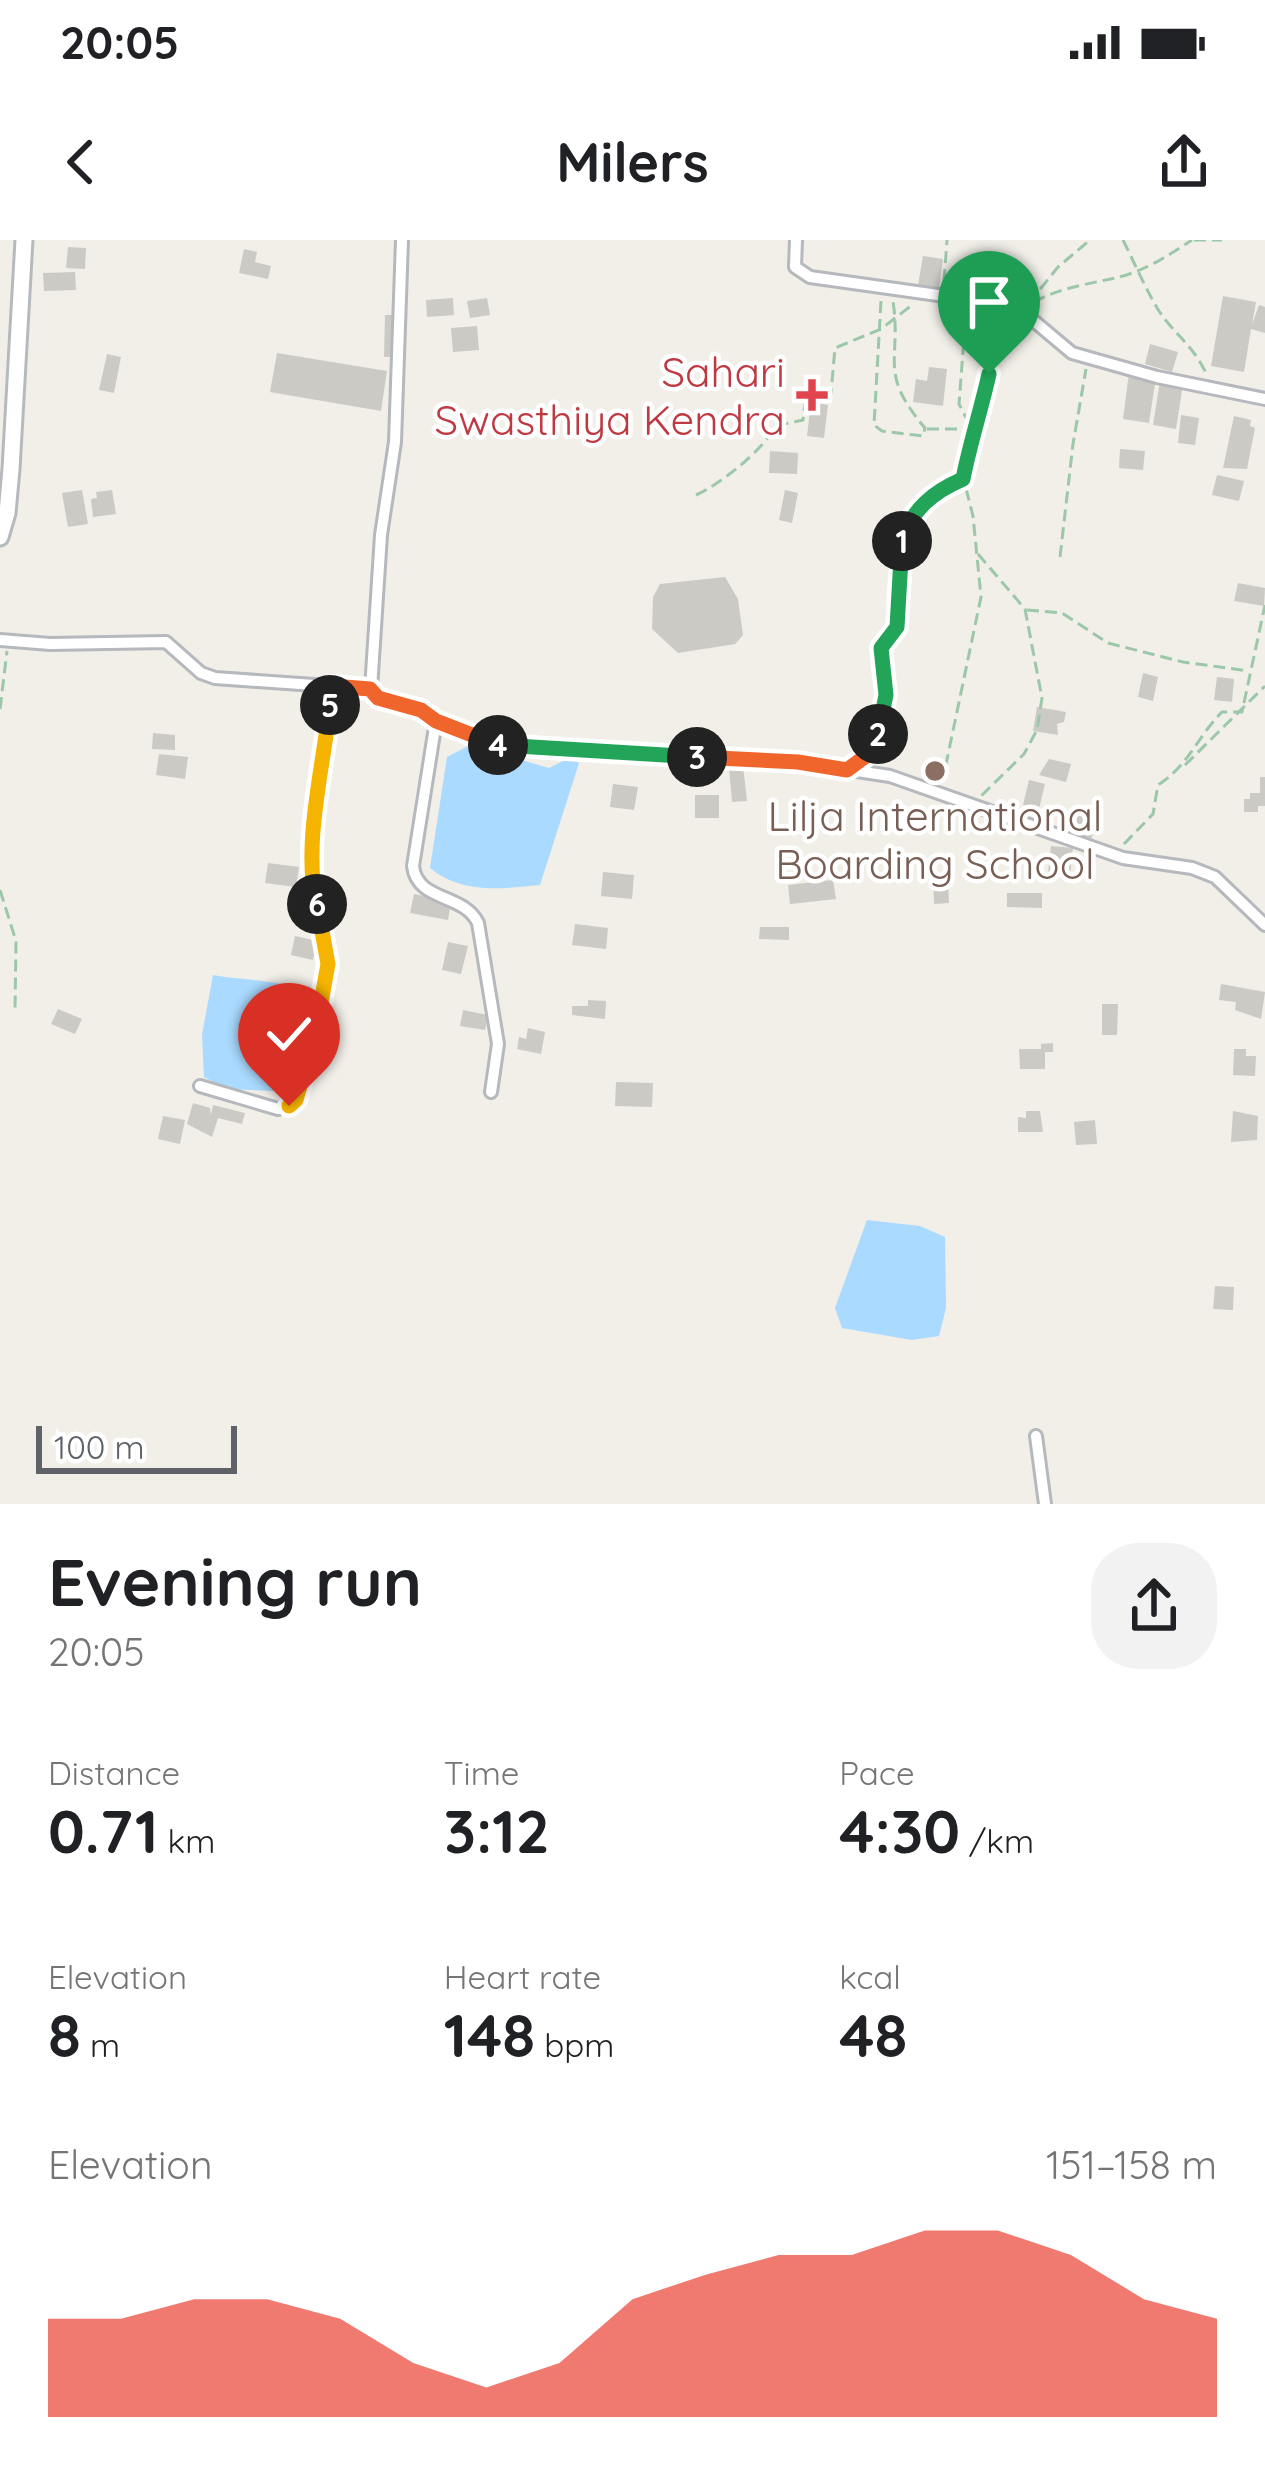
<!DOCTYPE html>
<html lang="en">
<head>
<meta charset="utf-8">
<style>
  :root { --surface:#fff; --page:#f2f2f2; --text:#202124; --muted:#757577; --accent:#ea4335 }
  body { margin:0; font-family:Quicksand,sans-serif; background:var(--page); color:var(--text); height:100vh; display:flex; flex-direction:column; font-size:45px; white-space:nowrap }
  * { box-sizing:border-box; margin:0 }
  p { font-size:39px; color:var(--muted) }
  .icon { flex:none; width:66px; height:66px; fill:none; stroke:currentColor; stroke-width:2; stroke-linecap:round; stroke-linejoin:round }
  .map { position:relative; height:1264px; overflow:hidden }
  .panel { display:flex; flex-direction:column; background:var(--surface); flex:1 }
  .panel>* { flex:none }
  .scale { position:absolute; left:36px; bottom:30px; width:201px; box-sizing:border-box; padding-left:12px; border:6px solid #5f6368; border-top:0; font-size:33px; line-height:42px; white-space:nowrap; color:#5f6368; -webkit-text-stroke:9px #fff; paint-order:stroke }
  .pin { position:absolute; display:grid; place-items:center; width:102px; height:102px; color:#fff; margin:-123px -51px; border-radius:50% 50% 50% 0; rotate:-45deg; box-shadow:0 0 12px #0007 }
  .pin .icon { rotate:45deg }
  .km { position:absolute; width:60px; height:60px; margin:-30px; border-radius:50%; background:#222; color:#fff; font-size:33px; line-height:60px; text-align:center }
  .round { display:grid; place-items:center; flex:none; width:126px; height:126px; border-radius:48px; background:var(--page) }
  .headline { display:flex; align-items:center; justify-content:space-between; height:204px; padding:0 48px }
  h1 { font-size:66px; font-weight:700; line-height:90px }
  .figures { display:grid; grid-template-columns:repeat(3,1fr); gap:18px; height:204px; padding:12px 48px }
  .figures div { display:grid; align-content:center }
  .figures b { font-size:60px; font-weight:700 }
  .figures small { font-size:33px; font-weight:400 }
  .figures p { font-size:33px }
  .chart { height:336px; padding:24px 48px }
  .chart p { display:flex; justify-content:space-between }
  .chart svg { width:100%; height:216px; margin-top:12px; fill:var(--accent); opacity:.7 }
  .status { display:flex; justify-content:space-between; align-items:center; height:84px; padding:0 60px; background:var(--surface); direction:ltr }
  .status svg { height:33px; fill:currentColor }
  header { display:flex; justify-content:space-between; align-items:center; height:156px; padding:0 48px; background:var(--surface); font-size:54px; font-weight:700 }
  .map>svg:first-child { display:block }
  .water { fill:#aadaff }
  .building { fill:#cccac5 }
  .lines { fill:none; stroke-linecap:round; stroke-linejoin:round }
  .street-casing { stroke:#b5b8bc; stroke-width:16 }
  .secondary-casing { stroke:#b6babf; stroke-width:21 }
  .path { stroke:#9cc7a9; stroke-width:3; stroke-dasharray:12 6; stroke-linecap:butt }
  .street { stroke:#fff; stroke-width:10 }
  .secondary { stroke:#fff; stroke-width:15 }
  .split-1-casing { stroke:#fff; stroke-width:24 }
  .split-2-casing { stroke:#fff; stroke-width:24 }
  .split-3-casing { stroke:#fff; stroke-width:24 }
  .split-4-casing { stroke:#fff; stroke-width:24 }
  .split-5-casing { stroke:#fff; stroke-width:24 }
  .split-6-casing { stroke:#fff; stroke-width:24 }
  .split-7-casing { stroke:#fff; stroke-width:24 }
  .split-1 { stroke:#22a559; stroke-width:15 }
  .split-2 { stroke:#22a559; stroke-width:15 }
  .split-3 { stroke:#f0652b; stroke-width:15 }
  .split-4 { stroke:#22a559; stroke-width:15 }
  .split-5 { stroke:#f0652b; stroke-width:15 }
  .split-6 { stroke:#f5b400; stroke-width:15 }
  .split-7 { stroke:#f5b400; stroke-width:15 }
  .health-dot { fill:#e0444e; stroke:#fff; stroke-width:4.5 }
  .education-dot { fill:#8d6e63; stroke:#fff; stroke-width:4.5 }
  .labels { text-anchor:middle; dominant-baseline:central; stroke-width:9; stroke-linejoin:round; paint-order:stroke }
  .health-label { font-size:42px; fill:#be3a42; stroke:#fff; text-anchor:end }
  .education-label { font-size:42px; fill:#785e54; stroke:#fff }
</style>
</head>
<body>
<div class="status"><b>20:05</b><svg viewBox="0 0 49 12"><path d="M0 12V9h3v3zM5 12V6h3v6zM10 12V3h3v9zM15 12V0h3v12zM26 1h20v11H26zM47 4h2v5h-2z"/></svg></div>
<header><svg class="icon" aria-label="back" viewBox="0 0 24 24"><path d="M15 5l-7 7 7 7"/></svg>Milers<svg class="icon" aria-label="share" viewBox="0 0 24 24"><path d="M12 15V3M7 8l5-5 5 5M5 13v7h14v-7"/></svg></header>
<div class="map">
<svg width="1265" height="1264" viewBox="0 0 1265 1264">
  <rect width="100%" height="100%" fill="#f1efe8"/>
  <g class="water">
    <path d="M470 505 549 528 571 517 579 523 540 645C500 649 462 654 430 628L447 517Z"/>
    <path d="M213 735C246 741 285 739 313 755L316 766 297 798 290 836 273 851 226 849 204 837 202 795Z"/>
    <path d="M867 980 920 986 945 997 946 1068 939 1096 912 1100 842 1088 835 1068Z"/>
  </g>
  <g class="building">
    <path d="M68 7 86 8 85 29 66 28Z"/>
    <path d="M244 9 257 12 255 22 271 26 268 39 239 33Z"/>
    <path d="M923 16 943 19 939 48 918 45Z"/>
    <path d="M75 32 76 50 44 51 43 33Z"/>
    <path d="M1223 56 1256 62 1252 85 1259 65 1265 67V93L1251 89 1244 132 1211 126Z"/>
    <path d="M453 58 454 75 427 77 426 60Z"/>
    <path d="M487 58 490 75 470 78 467 61Z"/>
    <path d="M385 75H396L395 117H384Z"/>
    <path d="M477 86 479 110 453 112 451 88Z"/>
    <path d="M1150 104 1178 112 1172 132 1145 124Z"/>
    <path d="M277 113 387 131 381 171 270 152Z"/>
    <path d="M107 114 121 117 114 153 99 150Z"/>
    <path d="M929 127 947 129 943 166 913 162 916 139 927 141Z"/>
    <path d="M1129 133 1156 137 1149 183 1123 179Z"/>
    <path d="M1160 141 1183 144 1176 189 1153 185Z"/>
    <path d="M811 162 828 165 824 198 807 196Z"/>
    <path d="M1181 175 1199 178 1195 205 1178 203Z"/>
    <path d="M1234 176 1251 180 1250 186 1255 188 1247 229 1223 228Z"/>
    <path d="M1120 209 1145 211 1143 230 1119 228Z"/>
    <path d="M770 211 798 213 797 234 769 233Z"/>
    <path d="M1217 235 1244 241 1239 261 1212 255Z"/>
    <path d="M82 250 88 284 68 287 62 253Z"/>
    <path d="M112 250 116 274 93 277 91 259 97 258 96 252Z"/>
    <path d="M785 250 798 253 792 283 779 280Z"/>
    <path d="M725 337 738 359 743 395 735 404 678 413 652 389 653 357 660 344Z"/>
    <path d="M1238 343 1265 348 1264 366 1234 361Z"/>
    <path d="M1143 433 1158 437 1153 461 1138 457Z"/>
    <path d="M1217 437 1234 439 1232 462 1214 460Z"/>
    <path d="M1037 467 1066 472 1064 482 1057 484 1058 495 1033 491Z"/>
    <path d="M153 493 175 495V510L152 509Z"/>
    <path d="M159 514 188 517 185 539 156 535Z"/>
    <path d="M1049 519 1071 524 1066 542 1039 535Z"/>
    <path d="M743 526 747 561 732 562 729 527Z"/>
    <path d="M1260 537H1265V566H1258V572H1244V559H1250V553H1260Z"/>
    <path d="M1029 540 1045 544 1039 569 1023 565Z"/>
    <path d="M613 544 638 547 634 570 610 567Z"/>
    <rect x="695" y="555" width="24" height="23"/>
    <path d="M1075 567 1095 569 1092 598 1072 596Z"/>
    <path d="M1051 606 1073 608 1070 636 1048 633Z"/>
    <path d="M268 623 299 627 296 647 265 643Z"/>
    <path d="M603 632 634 635 632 659 601 656Z"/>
    <path d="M933 638H948L949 663 934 664Z"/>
    <path d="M833 640 836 659 790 664 788 645Z"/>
    <path d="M1007 653H1042V668L1007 667Z"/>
    <path d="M414 654 451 661 448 680 410 673Z"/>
    <path d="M575 684 608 688 606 709 572 705Z"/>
    <path d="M760 687H789V700L759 699Z"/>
    <path d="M295 696 317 701 313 720 291 715Z"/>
    <path d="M448 702 468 706 461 734 442 730Z"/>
    <path d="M1221 744 1265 752 1261 779 1235 770 1236 762 1219 760Z"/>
    <path d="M588 760 606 761 605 779 572 775V766H588Z"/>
    <path d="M1102 764H1118L1117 795H1102Z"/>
    <path d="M58 769 82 779 75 794 51 784Z"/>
    <path d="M463 770 488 775 485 790 460 786Z"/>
    <path d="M528 788 545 792 541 814 517 809 519 797 526 799Z"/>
    <path d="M1053 803V812H1045V829H1020L1019 809H1041V804Z"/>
    <path d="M1234 809H1246V816H1256L1255 836 1233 835Z"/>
    <path d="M616 842 653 843 652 867 615 866Z"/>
    <path d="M193 863 210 868 211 875 213 865 245 873 242 884 218 878 212 897 187 884Z"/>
    <path d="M1026 871H1040L1043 892H1018V877L1026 878Z"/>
    <path d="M1233 871 1258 876 1257 900 1231 902Z"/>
    <path d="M163 876 185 880 180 904 158 899Z"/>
    <path d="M1095 880 1097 904 1076 905 1074 882Z"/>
    <path d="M1215 1046 1234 1047 1233 1070 1213 1069Z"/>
  </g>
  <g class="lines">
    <g class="street-casing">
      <g id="street">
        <path d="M796 0 795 27 810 37 1016 66 1072 113 1157 137 1265 159"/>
        <path d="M0 400 50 404 166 402 201 433 215 438 371 449 378 457 421 470 436 481 506 508 798 522 890 536 1123 618 1192 628 1215 637 1265 685"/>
        <path d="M371 449 381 295 395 202 402 0"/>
        <path d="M436 481 413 626C417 662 464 653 478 683L498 804 491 852"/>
        <path d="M200 846 278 869 295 860 316 790 328 724 311 643 332 446"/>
        <path d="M1036 1196 1045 1264"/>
      </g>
    </g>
    <g class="secondary-casing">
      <path id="secondary" d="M0 297 7 273 11 229 24 0"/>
    </g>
    <g class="path">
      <path d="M1123 0C1135 24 1145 48 1159 71 1175 95 1192 104 1206 133"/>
      <path d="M1194 0H1222"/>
      <path d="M944 41 947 0"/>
      <path d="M881 61 874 185 882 191 923 196 925 188C877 131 902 122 893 61"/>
      <path d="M1034 62C1059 48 1088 44 1115 38 1143 32 1168 16 1192 0"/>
      <path d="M1029 63 1058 27 1090 0"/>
      <path d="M947 67 960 97"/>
      <path d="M927 189H972L999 106 1015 80"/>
      <path d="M696 255C719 245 765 209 775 186L803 180 806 153H831L835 108 881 89 912 65"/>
      <path d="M978 314 1025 369 1042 458 1037 490 1024 514 980 557"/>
      <path d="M1060 317 1073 204 1086 129"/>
      <path d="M1027 370 1062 373 1108 403 1183 422 1249 431"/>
      <path d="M0 469 7 411"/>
      <path d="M863 518 875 510 886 455 881 408 897 387 899 312 906 287 937 250 963 239 972 189 959 164 966 72"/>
      <path d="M1185 525 1265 446"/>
      <path d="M934 539 945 529 981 357 973 276 964 241"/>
      <path d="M1124 604 1153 574 1158 545C1188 526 1198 496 1222 472H1242L1265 365"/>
      <path d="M0 650 16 701 15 770"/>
    </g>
    <use href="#street" class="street"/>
    <use href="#secondary" class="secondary"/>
  </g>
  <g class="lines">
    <g class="split-1-casing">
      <path id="split-1" d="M902 301C912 269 933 252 963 239 970 203 981 170 989 134"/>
    </g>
    <g class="split-2-casing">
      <path id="split-2" d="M878 494 886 455 881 408 897 387 902 301"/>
    </g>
    <g class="split-3-casing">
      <path id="split-3" d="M697 517 798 522 847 530 874 510 878 494"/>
    </g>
    <g class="split-4-casing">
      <path id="split-4" d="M498 505 697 517"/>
    </g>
    <g class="split-5-casing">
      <path id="split-5" d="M330 465 332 446 370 449 378 458 421 470 436 481 498 505"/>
    </g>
    <g class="split-6-casing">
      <path id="split-6" d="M317 664C302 607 324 524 330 465"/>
    </g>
    <g class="split-7-casing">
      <path id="split-7" d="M289 866 296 860 316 790 328 724 317 664"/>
    </g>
    <use href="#split-1" class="split-1"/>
    <use href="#split-2" class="split-2"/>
    <use href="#split-3" class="split-3"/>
    <use href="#split-4" class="split-4"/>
    <use href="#split-5" class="split-5"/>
    <use href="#split-6" class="split-6"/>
    <use href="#split-7" class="split-7"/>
  </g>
  <path class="health-dot" d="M806 137h12v12h12v12h-12v12h-12v-12h-12v-12h12z"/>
  <circle class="education-dot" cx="935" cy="531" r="12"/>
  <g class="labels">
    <g class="health-label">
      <text x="785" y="131">Sahari<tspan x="785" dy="48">Swasthiya Kendra</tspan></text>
    </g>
    <g class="education-label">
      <text x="935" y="575">Lilja International<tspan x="935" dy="48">Boarding School</tspan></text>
    </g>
  </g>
</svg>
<div class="scale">100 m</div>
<div class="pin" style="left:989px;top:134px;background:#1e9e55"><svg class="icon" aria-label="arrive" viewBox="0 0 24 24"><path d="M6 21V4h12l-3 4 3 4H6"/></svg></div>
<div class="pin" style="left:289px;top:866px;background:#d93025"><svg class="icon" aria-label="check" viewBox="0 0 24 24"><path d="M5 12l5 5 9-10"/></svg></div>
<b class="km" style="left:902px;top:301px">1</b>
<b class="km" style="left:878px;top:494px">2</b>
<b class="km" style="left:697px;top:517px">3</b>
<b class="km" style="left:498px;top:505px">4</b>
<b class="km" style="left:330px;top:465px">5</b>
<b class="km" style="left:317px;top:664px">6</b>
</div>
<section class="panel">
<div class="headline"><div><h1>Evening run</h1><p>20:05</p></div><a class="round"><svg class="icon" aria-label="share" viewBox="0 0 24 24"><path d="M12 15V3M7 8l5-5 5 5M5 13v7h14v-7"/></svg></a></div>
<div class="figures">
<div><p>Distance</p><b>0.71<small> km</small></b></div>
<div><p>Time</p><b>3:12</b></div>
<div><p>Pace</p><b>4:30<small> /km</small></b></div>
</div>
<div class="figures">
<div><p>Elevation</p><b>8<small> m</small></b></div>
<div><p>Heart rate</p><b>148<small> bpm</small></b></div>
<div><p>kcal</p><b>48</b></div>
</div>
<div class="chart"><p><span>Elevation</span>151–158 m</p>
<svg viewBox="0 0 160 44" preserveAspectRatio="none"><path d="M0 44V24L10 24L20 20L30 20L40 24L50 33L60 38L70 33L80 20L90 15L100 11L110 11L120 6L130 6L140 11L150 20L160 24V44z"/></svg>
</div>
</section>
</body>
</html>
